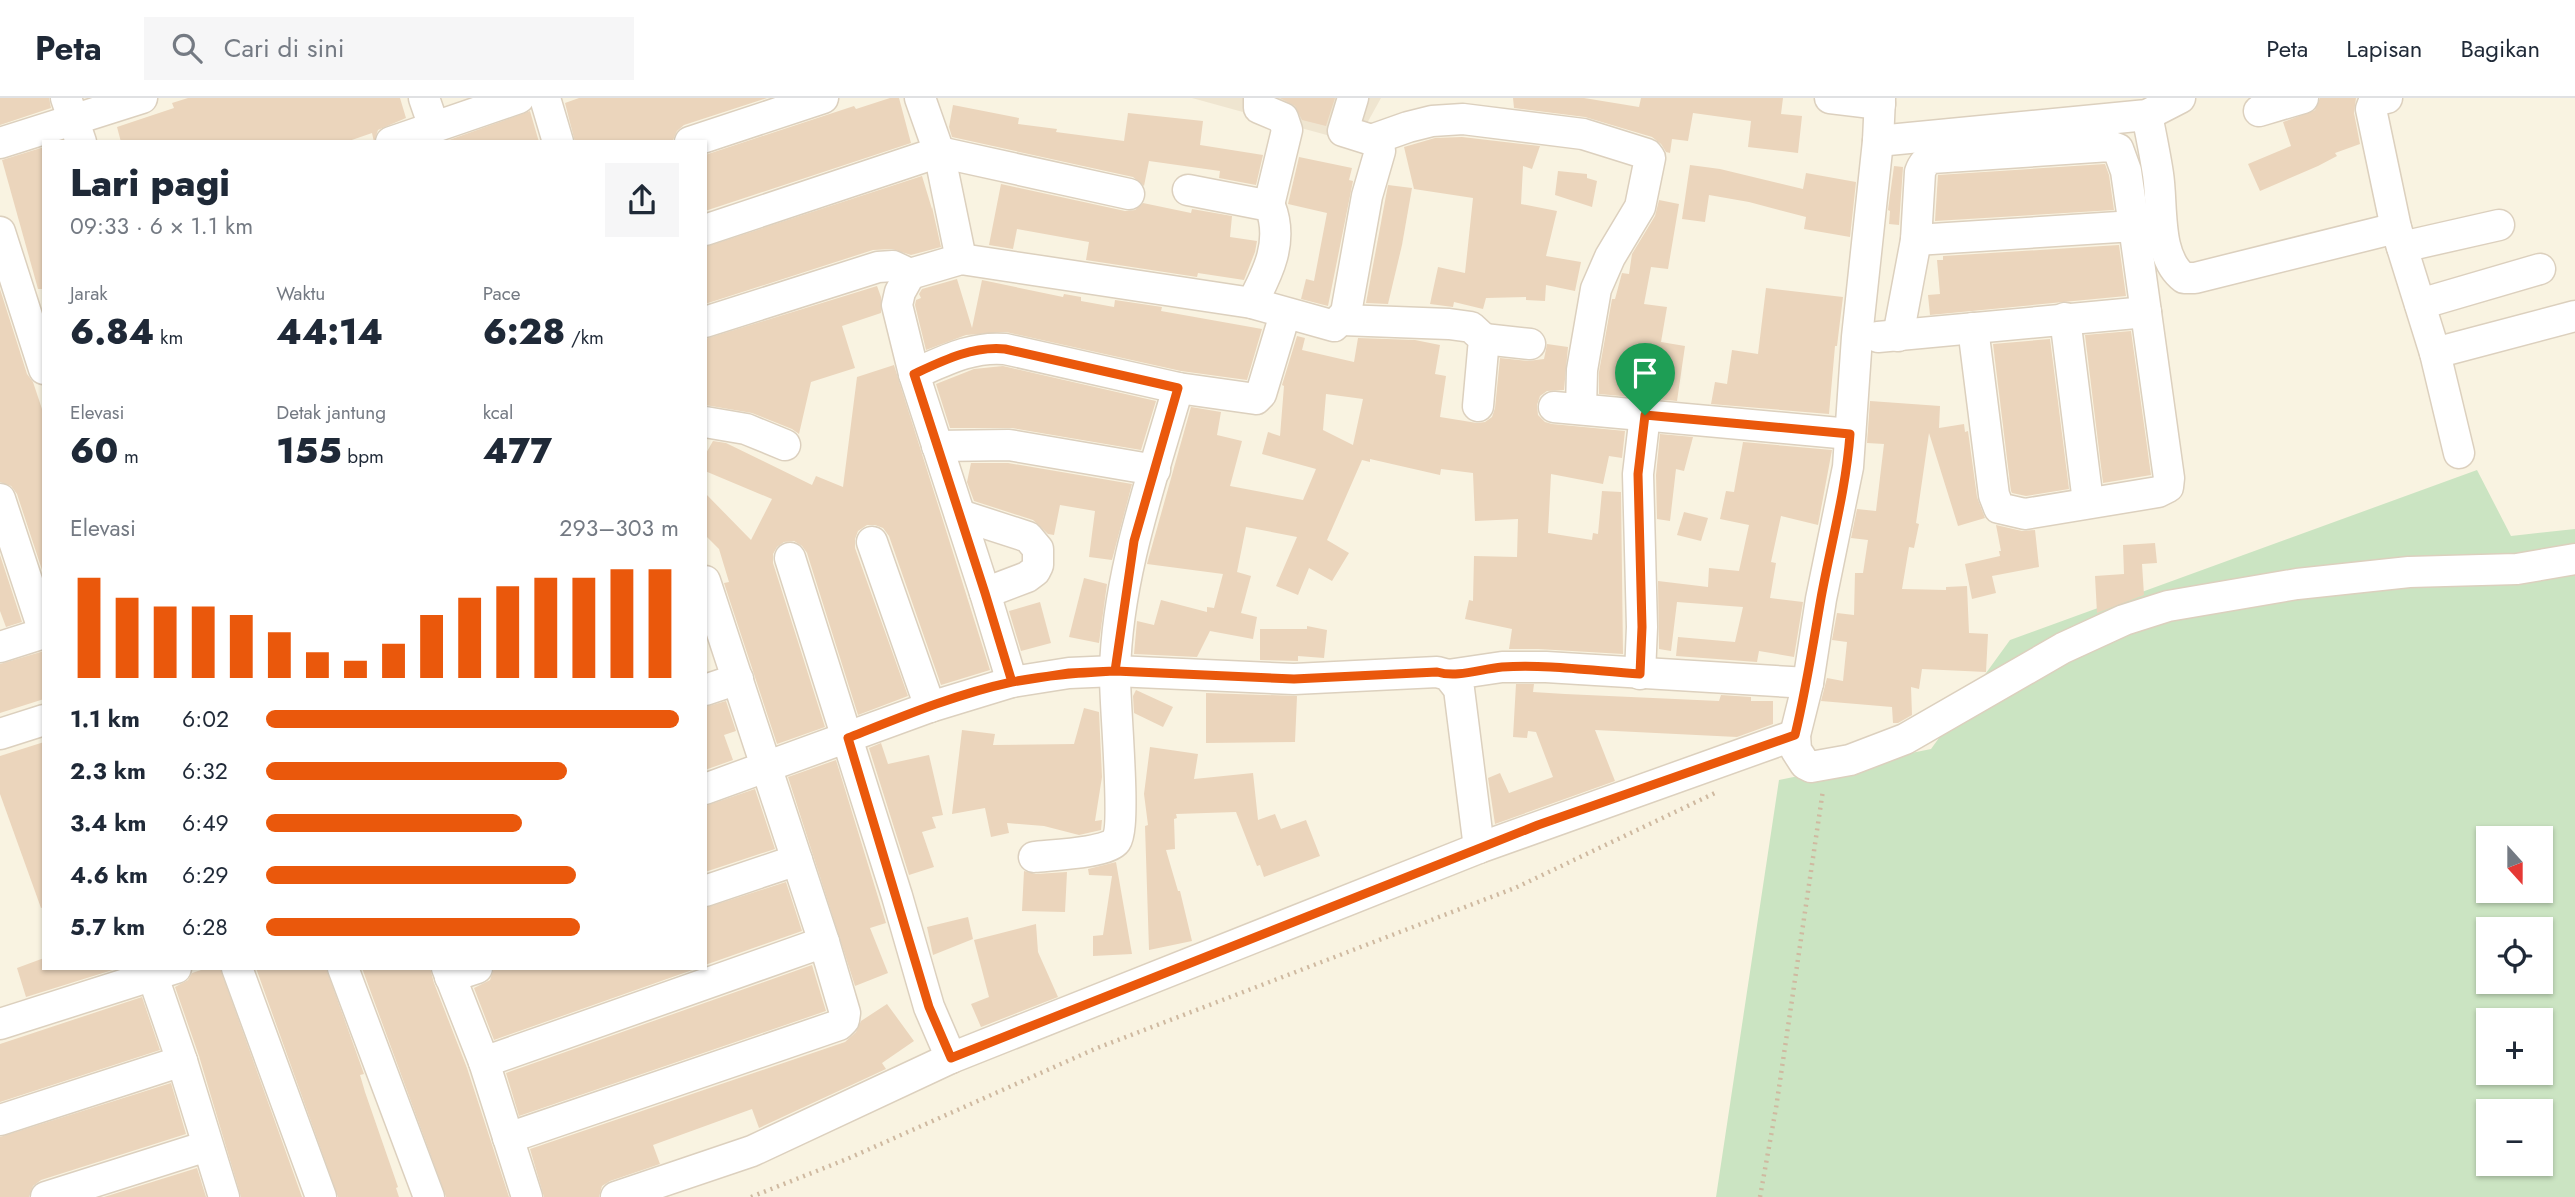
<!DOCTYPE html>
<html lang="id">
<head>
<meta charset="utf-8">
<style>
  :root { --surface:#fff; --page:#f6f6f7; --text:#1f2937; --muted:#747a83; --line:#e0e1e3; --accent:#ea580c }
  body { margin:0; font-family:Jost,sans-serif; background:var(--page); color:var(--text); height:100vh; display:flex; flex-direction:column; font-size:26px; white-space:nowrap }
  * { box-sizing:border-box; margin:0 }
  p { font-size:23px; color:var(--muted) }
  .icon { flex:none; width:38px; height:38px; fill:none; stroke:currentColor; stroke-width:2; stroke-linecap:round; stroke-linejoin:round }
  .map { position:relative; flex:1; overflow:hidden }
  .sheet { position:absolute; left:42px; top:42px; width:665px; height:830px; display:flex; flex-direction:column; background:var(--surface); border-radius:0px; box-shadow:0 2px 5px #0004 }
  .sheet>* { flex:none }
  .needle { width:46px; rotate:159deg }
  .fabs { position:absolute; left:2476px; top:728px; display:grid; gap:14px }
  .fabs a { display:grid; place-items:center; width:77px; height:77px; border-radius:0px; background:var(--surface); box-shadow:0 2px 5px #0004; font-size:35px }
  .pin { position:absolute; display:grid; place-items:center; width:60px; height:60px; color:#fff; margin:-72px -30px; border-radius:50% 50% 50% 0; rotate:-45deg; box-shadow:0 0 7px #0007 }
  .pin .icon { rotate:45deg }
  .round { display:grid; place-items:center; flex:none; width:74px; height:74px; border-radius:0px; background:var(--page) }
  .summary { display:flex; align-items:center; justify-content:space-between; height:119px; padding:0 28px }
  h1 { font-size:38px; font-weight:800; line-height:52px }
  .metrics { display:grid; grid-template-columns:repeat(3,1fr); gap:10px; height:119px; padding:7px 28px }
  .metrics div { display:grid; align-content:center }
  .metrics b { font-size:35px; font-weight:800 }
  .metrics small { font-size:19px; font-weight:400 }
  .metrics p { font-size:19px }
  .chart { height:196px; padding:14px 28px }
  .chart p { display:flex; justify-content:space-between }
  .chart svg { width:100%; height:126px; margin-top:7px; stroke:var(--accent); stroke-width:6 }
  ul { padding:0 28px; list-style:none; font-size:23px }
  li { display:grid; grid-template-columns:112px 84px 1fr; align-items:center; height:52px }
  li i { height:18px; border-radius:9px; background:var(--accent) }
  header { display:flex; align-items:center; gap:42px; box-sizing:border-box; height:98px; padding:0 35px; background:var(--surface); border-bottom:2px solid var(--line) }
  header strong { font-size:33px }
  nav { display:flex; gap:38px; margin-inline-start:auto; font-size:24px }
  .search { width:490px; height:63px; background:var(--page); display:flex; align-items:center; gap:18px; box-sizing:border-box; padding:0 24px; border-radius:0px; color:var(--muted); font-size:26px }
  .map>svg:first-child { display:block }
  .residential { fill:#efe5d0 }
  .green { fill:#cbe4c2; fill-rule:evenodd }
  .building { fill:#ebd5bc; fill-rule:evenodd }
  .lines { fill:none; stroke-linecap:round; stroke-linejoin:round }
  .minor-casing { stroke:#dcd0be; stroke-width:33 }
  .path { stroke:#cfb9a0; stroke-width:4.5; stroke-dasharray:2 5; stroke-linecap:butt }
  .minor { stroke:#fff; stroke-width:30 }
  .route-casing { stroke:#fff; stroke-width:14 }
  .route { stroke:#ea580c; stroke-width:9 }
</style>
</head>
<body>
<header>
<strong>Peta</strong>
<div class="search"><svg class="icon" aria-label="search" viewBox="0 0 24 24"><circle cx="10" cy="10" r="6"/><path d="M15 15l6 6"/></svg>Cari di sini</div>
<nav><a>Peta</a><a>Lapisan</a><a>Bagikan</a></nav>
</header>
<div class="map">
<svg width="2575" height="1099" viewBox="0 0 2575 1099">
  <rect width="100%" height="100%" fill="#f9f3e1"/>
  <path class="residential" d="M1192 0H1381L1356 45Z"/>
  <path class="green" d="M2477 372 2511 438 2575 431V1099H1716L1779 682 1931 651 2010 542ZM2488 740H2541V793H2488ZM2488 831H2541V884H2488ZM2488 922H2541V975H2488ZM2488 1013H2541V1066H2488Z"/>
  <g class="building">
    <path d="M0 0H49L51 10 0 27Z"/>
    <path d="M188 0H400L406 20 378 32 374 44 372 35 346 44H121L117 29 174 10 172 5Z"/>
    <path d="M579 0H767L684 27 677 33 673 42 666 44H575L565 5Z"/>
    <path d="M890 0H899L911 45 705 113V57L854 8 856 11Z"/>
    <path d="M1280 0H1335L1326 28 1302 22 1295 8Z"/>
    <path d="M1513 0H1584L1639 9 1641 0H1783L1781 16 1802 18 1798 55 1748 49 1751 23 1693 15 1688 43 1672 41 1670 55 1666 54 1661 46 1652 39 1585 19 1514 10Z"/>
    <path d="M2320 0H2356L2354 15 2360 46 2335 55 2337 58 2318 68 2260 93 2248 66 2291 48 2283 24 2315 12Z"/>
    <path d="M953 7 1019 20 1018 26 1057 31 1056 34 1124 43 1128 15 1203 23 1200 47 1263 57 1256 87 1219 80 1220 73 1149 63 1144 88 1133 79 952 39 949 29Z"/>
    <path d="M530 13 539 44H450L449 42Z"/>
    <path d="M1462 39 1540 48 1532 71 1523 68 1521 106 1557 113 1546 158 1581 164 1575 193 1546 187 1545 203 1526 202V199L1486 200 1483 211 1454 204 1453 209 1430 206 1438 169 1465 175 1473 100 1414 91 1404 49 1435 40Z"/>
    <path d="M44 49V191H38L2 62Z"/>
    <path d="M1299 59 1352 70 1349 82 1353 83 1328 208 1301 201 1306 181 1314 183 1327 115 1288 106Z"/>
    <path d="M2105 66 2109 77 2114 112 1935 123 1938 77Z"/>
    <path d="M1690 67 1720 71 1803 91 1806 75 1856 84 1850 139 1804 131 1806 119 1749 104 1709 97 1705 124 1682 121Z"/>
    <path d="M1894 68 1903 69 1899 127 1889 126 1890 113 1888 112Z"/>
    <path d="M1558 73 1587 76V80L1597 83 1592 109 1555 97Z"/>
    <path d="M922 78 932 111V109L941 149 911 157 892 151 873 152 705 206V149Z"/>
    <path d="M1001 86 1125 113 1135 112 1143 105 1191 115 1192 111 1232 118 1230 139 1257 143 1255 154 1244 182 1198 175 1197 179 1086 162 1089 144 1017 131 1013 151 989 147Z"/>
    <path d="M1388 87 1412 90 1402 147 1388 206 1366 205Z"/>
    <path d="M1659 102 1679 106 1668 171 1651 169 1644 206 1667 209 1661 244 1685 248 1677 303 1599 296V274L1612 201H1615L1622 175 1629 176 1632 156 1655 118Z"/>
    <path d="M2119 147 2126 198 1930 217 1928 197 1940 196 1937 162H1943V158Z"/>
    <path d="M957 181 972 230 982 182 1063 199 1064 196 1081 199V203L1114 209 1115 202 1162 209 1161 213 1262 231 1247 282 1181 273 1006 234 966 237 926 252 915 207 916 202 921 200 919 196 922 191Z"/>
    <path d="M877 188 881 199V215L842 228 855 270 811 284 799 336 792 331 752 315 705 307V241Z"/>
    <path d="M1766 190 1843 199 1837 248H1835L1829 316 1711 306 1715 284 1727 286 1732 252 1758 256Z"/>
    <path d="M0 191 27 276 33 284 44 317V478L17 396 11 388 0 384Z"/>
    <path d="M2131 233 2151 377 2103 385 2085 237Z"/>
    <path d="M1297 238 1305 240 1302 252 1354 264 1358 240 1415 242 1440 247 1435 276 1446 278 1440 319 1477 325 1485 324 1492 319 1495 310 1500 260 1528 263 1544 261 1547 246 1568 249 1564 292 1547 293 1540 298 1537 307 1538 317 1545 324 1552 326 1625 333 1622 360 1609 358 1603 386 1551 376 1548 435 1592 442 1593 435 1598 436 1602 393 1621 394 1623 556 1538 551H1509L1512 531 1465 521 1469 502 1473 503 1474 458 1517 459 1518 421 1475 423 1473 375 1441 371 1440 377 1370 361V364L1362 362 1327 442 1349 455 1332 483 1309 470 1298 497 1276 488 1297 439 1246 429 1237 474 1251 478 1241 515 1257 519 1253 541 1210 533 1197 559 1134 556 1137 523 1154 527 1161 502 1207 514V509L1214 510 1223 476 1147 466 1191 309 1221 314 1217 337 1242 343 1230 388 1303 402 1316 371 1262 356 1268 334 1280 338 1284 288 1282 287ZM1326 296 1363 301 1353 347 1323 332Z"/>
    <path d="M2050 241 2069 391 2026 398 2012 395 2011 393 1993 246Z"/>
    <path d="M894 267 990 572 941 587 889 438 883 430 875 427H867L858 433 855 441V450L908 598 858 617 807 455 802 448 794 443 784 444 777 449 773 456V465L825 629 777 646 724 485 729 484 719 451 705 437V395L751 442 772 401 705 373V357L713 343 726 345 812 387 816 378 843 389 857 279Z"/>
    <path d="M1003 268 1156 303 1141 352 1012 330H950L936 286 974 271Z"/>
    <path d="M1870 303 1940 308 1939 330 1964 326 1965 334 1968 333 1977 399 1985 420 1958 428 1929 335 1916 425 1919 426 1914 450 1909 449 1902 491 1946 492V489L1967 488 1969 535 1988 536 1986 574 1922 571 1919 591 1911 589 1912 617 1898 625H1893L1892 609 1821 603 1827 580 1843 583 1847 544 1832 542 1837 515 1854 517 1855 475H1863L1868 442 1851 440 1857 411 1876 413 1884 346 1867 345Z"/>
    <path d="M1660 336 1693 339 1684 373 1676 371 1670 423 1657 421 1656 377Z"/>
    <path d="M1743 344 1832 352 1818 427 1781 418 1771 464 1776 465 1770 500 1803 504 1794 559 1759 553 1757 564 1676 558 1678 539 1735 544 1743 509 1677 504 1671 553 1659 551 1658 483 1708 489 1709 470 1739 473 1749 427 1720 421 1726 393 1734 394Z"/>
    <path d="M971 365H1008L1132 386 1112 462 1089 459 1095 413 1060 407 1054 437 1048 436 1033 422 974 403 967 384Z"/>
    <path d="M1684 414 1708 420 1701 443 1677 437Z"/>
    <path d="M1996 427 2022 433 2035 432 2039 469 1992 478 1996 495 1972 501 1965 466 2000 458 1999 453H2001Z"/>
    <path d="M2155 445 2157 465 2142 466 2144 497 2097 515 2095 478 2124 476 2123 447Z"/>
    <path d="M0 457 22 524 6 529 0 513Z"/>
    <path d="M1084 480 1107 486 1099 545 1069 539Z"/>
    <path d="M1040 504 1051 545 1021 553 1009 513Z"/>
    <path d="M1307 528 1327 532 1324 560 1298 558V563L1260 562V531H1307Z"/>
    <path d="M44 553V601L0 615V566Z"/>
    <path d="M1516 586H1534L1533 594 1565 596 1719 603 1721 597 1751 599V603H1773V626L1737 639 1595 632 1615 683 1495 726 1488 680 1500 675 1509 695 1553 679 1536 634 1528 633 1527 640 1513 639Z"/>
    <path d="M1136 592 1173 609 1163 629 1134 615 1133 598Z"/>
    <path d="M1206 595 1297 598 1295 644 1206 645Z"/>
    <path d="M726 603 736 633 724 637 733 662 705 672V609Z"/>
    <path d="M1084 610 1099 614 1102 679 1095 723 1102 722 1101 732 1079 737 1044 728 1007 725 1009 735 991 739 985 710 952 716 962 632 995 636 993 647 1074 646Z"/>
    <path d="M44 644V809L41 810 0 696V658Z"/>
    <path d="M881 645 888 666 929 657 943 717 932 719 936 730 922 734 934 769 909 777 869 650Z"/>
    <path d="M1150 649 1198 656 1194 681 1253 675 1258 722 1275 716 1281 731 1306 722 1320 758 1264 779 1260 767 1257 768 1236 714 1176 716 1177 720 1174 721 1175 751 1166 752 1178 793H1180L1192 843 1149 852 1145 728 1148 727 1144 696Z"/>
    <path d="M836 662 886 825 870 830 888 875 855 888 788 679Z"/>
    <path d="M755 691 775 751 705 774V708Z"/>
    <path d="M1116 764 1132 856 1093 858V838L1103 837 1112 778 1089 777 1088 771Z"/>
    <path d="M1024 773 1036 776 1067 774 1065 814 1022 813Z"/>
    <path d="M786 784 802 833 705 867V810Z"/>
    <path d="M968 819 973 841 933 857 927 829Z"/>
    <path d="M1036 826 1038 854 1058 899 981 929 971 906 989 899 974 842Z"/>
    <path d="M44 860V870H119L26 899 17 870Z"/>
    <path d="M812 867 826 913 519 1018 506 975Z"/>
    <path d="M207 870H220L302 1099H241L199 958 175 889 188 882 192 875Z"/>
    <path d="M256 870H326L364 976 360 977 365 994 398 1089 396 1090 399 1099H338Z"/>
    <path d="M362 870H430L434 885 467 970 509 1099H446Z"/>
    <path d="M494 870H698L494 942 474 890 490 882Z"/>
    <path d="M142 899 160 952 0 1004V946Z"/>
    <path d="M887 906 914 943 882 965 886 971 759 1030 752 1011 653 1047 660 1066 610 1083 602 1088 599 1099H544L530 1051 845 944 856 934 861 923Z"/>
    <path d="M171 985 186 1036 41 1082 33 1088 29 1099H0V1039Z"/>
    <path d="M197 1070 206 1099H104Z"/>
  </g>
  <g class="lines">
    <g class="minor-casing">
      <g id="minor">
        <path d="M66 0 81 44"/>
        <path d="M424 0 434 29"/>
        <path d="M545 0 558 44"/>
        <path d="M920 0 939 54 961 161"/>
        <path d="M1259 0V10L1283 20 1287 32 1269 107"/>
        <path d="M1830 0 1880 6"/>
        <path d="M1880 0 1878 43 1857 239 1848 369 1821 501 1808 585 1795 637 1796 652 1805 666 1811 669 1850 662 1905 641 2063 550 2124 522 2168 508 2297 486 2409 474 2517 471 2575 461"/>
        <path d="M2387 0 2374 3 2371 11 2396 130 2435 255 2459 355"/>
        <path d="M2259 13 2303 0"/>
        <path d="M2147 17C2151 37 2155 56 2158 76 2163 108 2156 159 2184 180H2195L2396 130"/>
        <path d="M1374 41 1408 29 1432 23 1463 21 1583 36 1647 56 1650 60 1640 109 1610 159 1596 191 1582 272 1581 311"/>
        <path d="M1878 43 2147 17 2180 0"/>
        <path d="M391 44 519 0"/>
        <path d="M690 44 823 0"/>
        <path d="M0 45 142 0"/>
        <path d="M1188 92 1270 108C1284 143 1268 175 1252 205"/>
        <path d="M705 132 939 54 1129 96"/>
        <path d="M0 134 44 271"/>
        <path d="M1916 142 2134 128 2169 380 2168 389 2158 394 2025 416 1999 410 1994 397 1973 230"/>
        <path d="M2402 149 2499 127"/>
        <path d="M910 176 900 194 897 207 914 276 985 495 1012 584"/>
        <path d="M2420 206 2540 171"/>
        <path d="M2065 220 2088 404"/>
        <path d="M1342 222 1449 226 1471 229 1484 241 1478 308"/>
        <path d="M705 224 878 169 893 168 910 176 961 161 1252 205 1334 228 1346 215 1367 98 1380 53 1378 44 1343 33 1353 0"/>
        <path d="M1898 238 1916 142 1920 74C1923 66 1925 64 1932 60L2110 48 2118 51 2126 73 2134 128"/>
        <path d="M1878 239 2146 214"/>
        <path d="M1484 241 1530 246"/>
        <path d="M2435 255 2575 218"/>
        <path d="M914 276C944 263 972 248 1005 251L1178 290 1256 301 1261 296 1285 216"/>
        <path d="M1554 309 1850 336"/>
        <path d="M705 324 746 331 785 347"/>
        <path d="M937 348 1009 347 1155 372"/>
        <path d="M0 401 44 534"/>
        <path d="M960 417 1028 439 1038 451V467L1035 473 1027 479 985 495"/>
        <path d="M872 444 930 609"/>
        <path d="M790 460 897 798 929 909 951 960"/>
        <path d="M0 549 44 535"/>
        <path d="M1640 576 1642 529 1638 376 1645 317"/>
        <path d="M1448 577 1502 569H1546L1808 585"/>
        <path d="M705 592 738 581"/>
        <path d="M0 636 44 622"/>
        <path d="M705 691 930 609 1012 584 1069 575 1115 573 1294 581 1437 574 1448 577 1459 591 1479 750"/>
        <path d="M1034 759C1049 757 1108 755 1116 743 1127 727 1114 602 1115 574 1117 478 1152 381 1178 290"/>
        <path d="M705 793 797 762"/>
        <path d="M150 870 182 963 224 1099"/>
        <path d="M237 870 321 1099"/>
        <path d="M343 870 429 1099"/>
        <path d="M447 870 484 964 527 1099"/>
        <path d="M450 879 477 870"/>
        <path d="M0 926 176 870"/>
        <path d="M484 964 824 844"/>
        <path d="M0 1022 182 963"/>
        <path d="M508 1040 839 927 844 922 845 915 824 844 705 483"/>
        <path d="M46 1099 207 1048"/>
        <path d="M616 1099 752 1053 951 960 1479 750 1795 637"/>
      </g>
    </g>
    <g class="path">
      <path d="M751 1099 847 1061 1097 950 1515 790 1715 695"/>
      <path d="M1760 1099 1776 1010 1823 692"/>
    </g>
    <use href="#minor" class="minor"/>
  </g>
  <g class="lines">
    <g class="route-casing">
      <path id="route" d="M1645 317 1638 376 1642 529 1640 576C1594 573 1547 566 1502 569 1480 571 1458 580 1437 574L1294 581 1115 573 1069 575 1012 584 985 495 914 276C944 262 972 248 1005 251L1178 290 1134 443 1115 573C1081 575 1046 577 1012 584 956 596 901 619 848 640L929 909 951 960 1538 727 1795 637C1806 592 1813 546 1821 500 1831 445 1846 392 1850 336L1645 317"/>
    </g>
    <use href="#route" class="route"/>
  </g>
</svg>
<div class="fabs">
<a><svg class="needle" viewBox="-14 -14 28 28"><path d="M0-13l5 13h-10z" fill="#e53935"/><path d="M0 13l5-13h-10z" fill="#747a83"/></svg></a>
<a><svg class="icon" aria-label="locate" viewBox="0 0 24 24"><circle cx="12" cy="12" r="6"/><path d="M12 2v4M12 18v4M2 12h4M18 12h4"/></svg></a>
<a>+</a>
<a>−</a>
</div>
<div class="pin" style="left:1645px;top:317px;background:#1e9e55"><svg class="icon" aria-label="arrive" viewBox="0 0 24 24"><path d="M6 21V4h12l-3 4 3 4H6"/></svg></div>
<section class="sheet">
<div class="summary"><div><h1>Lari pagi</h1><p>09:33 · 6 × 1.1 km</p></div><a class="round"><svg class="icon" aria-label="share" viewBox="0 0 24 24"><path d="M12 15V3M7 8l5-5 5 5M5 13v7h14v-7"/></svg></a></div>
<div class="metrics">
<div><p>Jarak</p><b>6.84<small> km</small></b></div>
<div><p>Waktu</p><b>44:14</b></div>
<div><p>Pace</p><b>6:28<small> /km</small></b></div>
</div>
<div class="metrics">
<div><p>Elevasi</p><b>60<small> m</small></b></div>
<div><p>Detak jantung</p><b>155<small> bpm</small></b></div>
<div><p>kcal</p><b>477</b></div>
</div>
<div class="chart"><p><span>Elevasi</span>293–303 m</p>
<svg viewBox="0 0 160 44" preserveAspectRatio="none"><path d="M5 44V9M15 44V16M25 44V19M35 44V19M45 44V22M55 44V28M65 44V35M75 44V38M85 44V32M95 44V22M105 44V16M115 44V12M125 44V9M135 44V9M145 44V6M155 44V6"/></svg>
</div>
<ul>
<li><b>1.1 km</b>6:02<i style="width:100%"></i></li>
<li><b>2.3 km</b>6:32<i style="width:73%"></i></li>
<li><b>3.4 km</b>6:49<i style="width:62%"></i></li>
<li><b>4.6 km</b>6:29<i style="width:75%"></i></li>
<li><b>5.7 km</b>6:28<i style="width:76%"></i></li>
</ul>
</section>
</div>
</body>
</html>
